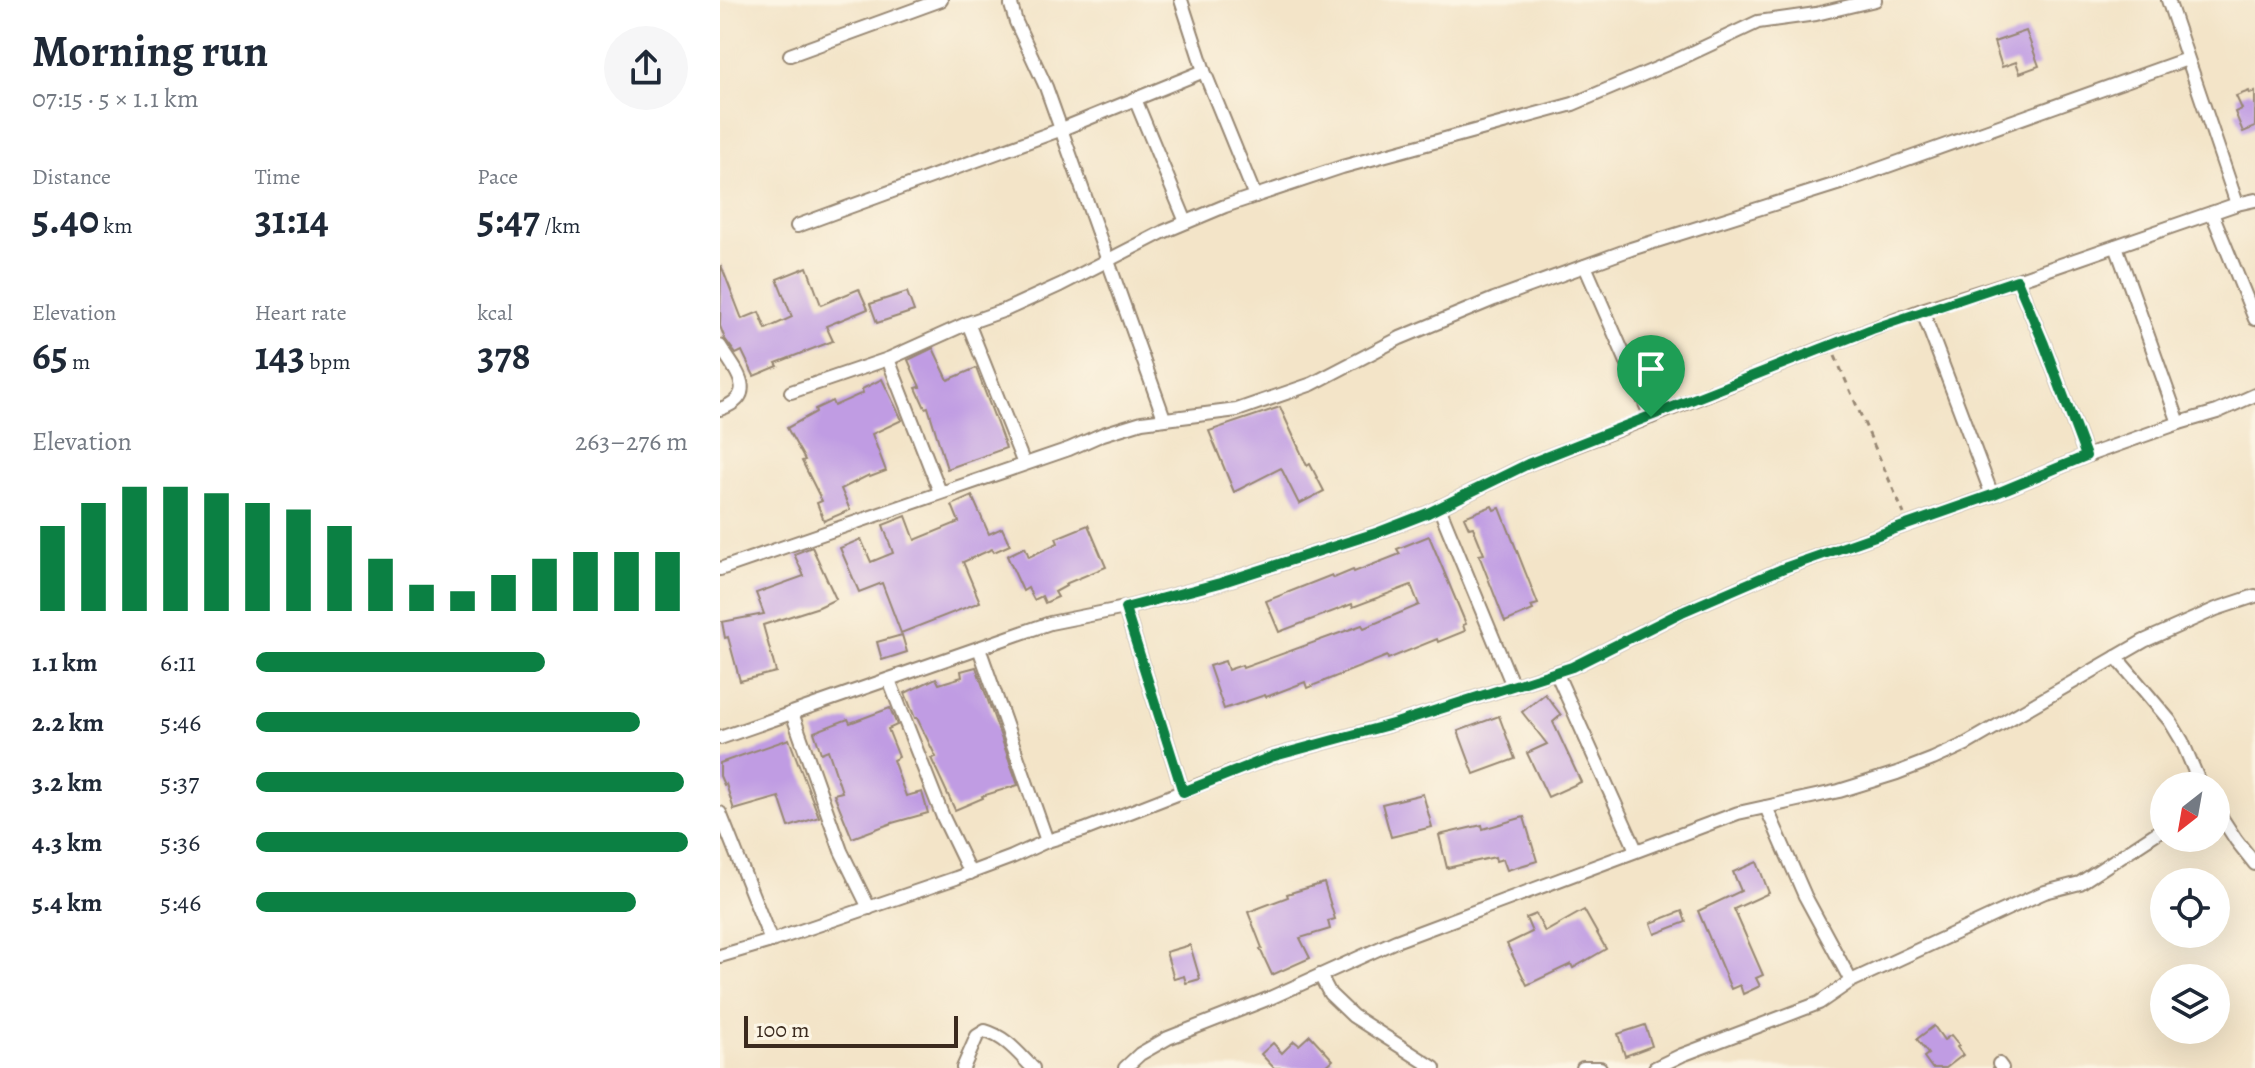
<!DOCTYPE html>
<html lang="en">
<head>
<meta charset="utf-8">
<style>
  :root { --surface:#fff; --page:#f6f6f7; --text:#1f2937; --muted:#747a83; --accent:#0b8043 }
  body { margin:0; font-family:Alegreya,serif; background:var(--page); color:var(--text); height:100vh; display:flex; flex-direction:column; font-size:30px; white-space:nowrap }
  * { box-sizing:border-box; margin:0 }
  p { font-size:26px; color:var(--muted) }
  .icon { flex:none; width:44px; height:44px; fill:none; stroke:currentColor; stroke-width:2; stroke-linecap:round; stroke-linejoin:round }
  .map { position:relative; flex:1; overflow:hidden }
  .sheet { display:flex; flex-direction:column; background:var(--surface); width:720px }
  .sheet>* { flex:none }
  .needle { width:52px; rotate:211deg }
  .tools { position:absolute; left:1430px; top:772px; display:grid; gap:16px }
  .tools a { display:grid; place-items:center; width:80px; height:80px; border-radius:50%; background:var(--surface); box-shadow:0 8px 32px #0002; font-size:40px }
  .scale { position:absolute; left:24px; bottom:20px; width:214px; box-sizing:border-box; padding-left:8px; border:4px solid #3b2a1e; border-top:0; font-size:22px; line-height:28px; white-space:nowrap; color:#3b2a1e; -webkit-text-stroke:6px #fcf5e5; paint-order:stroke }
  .pin { position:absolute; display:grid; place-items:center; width:68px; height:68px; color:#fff; margin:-82px -34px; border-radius:50% 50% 50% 0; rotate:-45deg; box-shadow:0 0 8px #0007 }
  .pin .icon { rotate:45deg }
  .round { display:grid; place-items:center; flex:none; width:84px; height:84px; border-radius:42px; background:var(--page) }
  .summary { display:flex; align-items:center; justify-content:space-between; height:136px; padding:0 32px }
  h1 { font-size:44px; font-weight:700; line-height:60px }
  .metrics { display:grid; grid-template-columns:repeat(3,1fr); gap:12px; height:136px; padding:8px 32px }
  .metrics div { display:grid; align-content:center }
  .metrics b { font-size:40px; font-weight:700 }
  .metrics small { font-size:22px; font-weight:400 }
  .metrics p { font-size:22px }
  .chart { height:224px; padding:16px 32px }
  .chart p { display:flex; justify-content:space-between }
  .chart svg { width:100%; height:144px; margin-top:8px; stroke:var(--accent); stroke-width:6 }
  ul { padding:0 32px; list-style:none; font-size:26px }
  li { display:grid; grid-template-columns:128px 96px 1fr; align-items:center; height:60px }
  li i { height:20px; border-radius:10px; background:var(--accent) }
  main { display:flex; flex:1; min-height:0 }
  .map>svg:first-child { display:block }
  .building { fill:#c09ce3 }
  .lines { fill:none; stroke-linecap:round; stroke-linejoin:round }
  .minor-casing { stroke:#978773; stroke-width:16 }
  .path { stroke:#978773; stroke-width:3; stroke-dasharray:6 6; stroke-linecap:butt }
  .minor { stroke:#fff; stroke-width:12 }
  .route-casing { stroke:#fff; stroke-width:16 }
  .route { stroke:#0b8043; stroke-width:10 }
</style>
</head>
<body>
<main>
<section class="sheet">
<div class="summary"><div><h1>Morning run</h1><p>07:15 · 5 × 1.1 km</p></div><a class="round"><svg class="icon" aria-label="share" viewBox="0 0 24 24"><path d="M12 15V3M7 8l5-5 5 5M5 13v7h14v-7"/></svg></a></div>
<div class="metrics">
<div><p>Distance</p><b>5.40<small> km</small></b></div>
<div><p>Time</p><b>31:14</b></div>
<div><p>Pace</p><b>5:47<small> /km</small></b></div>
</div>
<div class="metrics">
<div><p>Elevation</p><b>65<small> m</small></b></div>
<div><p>Heart rate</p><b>143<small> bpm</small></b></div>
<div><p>kcal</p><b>378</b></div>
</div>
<div class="chart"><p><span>Elevation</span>263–276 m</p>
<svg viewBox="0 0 160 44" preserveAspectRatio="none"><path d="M5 44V18M15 44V11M25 44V6M35 44V6M45 44V8M55 44V11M65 44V13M75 44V18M85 44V28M95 44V36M105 44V38M115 44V33M125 44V28M135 44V26M145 44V26M155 44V26"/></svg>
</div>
<ul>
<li><b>1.1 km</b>6:11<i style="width:67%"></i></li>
<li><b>2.2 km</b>5:46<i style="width:89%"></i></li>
<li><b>3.2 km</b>5:37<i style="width:99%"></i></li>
<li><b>4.3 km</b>5:36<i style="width:100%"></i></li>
<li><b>5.4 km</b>5:46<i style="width:88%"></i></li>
</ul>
</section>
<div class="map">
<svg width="1535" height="1068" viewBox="0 0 1535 1068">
  <rect width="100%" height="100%" fill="#fcf5e5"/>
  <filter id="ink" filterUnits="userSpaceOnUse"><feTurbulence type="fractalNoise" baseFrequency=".0125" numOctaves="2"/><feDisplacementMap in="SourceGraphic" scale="16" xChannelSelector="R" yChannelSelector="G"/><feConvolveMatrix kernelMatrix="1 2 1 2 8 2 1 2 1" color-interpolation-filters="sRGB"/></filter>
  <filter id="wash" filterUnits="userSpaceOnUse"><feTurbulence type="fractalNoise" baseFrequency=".006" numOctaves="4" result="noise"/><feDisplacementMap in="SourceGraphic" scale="32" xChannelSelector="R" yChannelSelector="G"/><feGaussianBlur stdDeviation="1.8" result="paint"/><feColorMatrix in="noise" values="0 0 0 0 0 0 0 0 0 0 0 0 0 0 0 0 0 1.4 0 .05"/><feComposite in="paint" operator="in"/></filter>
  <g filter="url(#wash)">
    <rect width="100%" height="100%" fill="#f3e4c8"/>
    <g id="blocks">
      <g class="building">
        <path d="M1306 31 1319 66 1300 73 1296 62 1282 67 1274 42Z"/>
        <path d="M1529 91 1530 94 1535 92V127L1523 132 1515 112 1522 109 1516 96Z"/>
        <path d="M1 265 22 319 39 312 46 329 72 317 57 279 87 267 101 305 139 289 148 309 106 326 113 341 56 363 58 366 34 376 22 351 16 354 5 339 0 326Z"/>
        <path d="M187 292 194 311 157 323 150 304Z"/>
        <path d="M213 348 228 380 256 368 286 448 227 469 208 407 205 408 196 388 200 387 188 360Z"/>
        <path d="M162 379 182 420 152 434 166 471 150 477 149 475 121 489 130 510 104 521 97 503 102 501 82 461 85 460 67 428 96 412 95 409 112 401 114 406 143 393 142 389Z"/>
        <path d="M560 407 587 466 590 464 604 491 579 504 561 468 514 492 489 431Z"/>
        <path d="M252 496 269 534 282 528 290 545 274 552 272 549 243 562 260 602 181 633 162 583 139 592 120 548 141 539 151 562 173 553 163 525 186 516 195 540 239 522 232 505Z"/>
        <path d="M772 506 774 510 780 508 818 604 811 606 813 610 785 622 759 555 764 554 753 527 749 528 744 517Z"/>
        <path d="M368 525 386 567 345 584 346 586 335 592 338 597 325 603 322 596 314 600 308 588 303 591 287 556 305 547 309 557 338 543 336 538Z"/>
        <path d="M709 536 746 624 743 625 745 631 718 642 717 639 668 659 667 656 587 688 585 682 546 697 545 695 504 709 489 666 505 661 508 670 522 665 523 668 642 625 644 628 699 605 691 585 633 607 632 604 559 632 546 601 612 575 614 578 633 570 634 572 680 554 677 549Z"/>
        <path d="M92 547 116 599 99 607 43 625 56 672 20 681 8 637 5 638 2 622 44 614 36 593 84 576 74 554Z"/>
        <path d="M182 635 187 652 162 660 157 642Z"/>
        <path d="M256 667 298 785 262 796 263 798 235 810 211 758 216 757 197 718H195L185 693 216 678 219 684 242 677 241 671Z"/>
        <path d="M825 694 841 715 833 722 861 782 828 797 807 753 827 744 802 712Z"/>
        <path d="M170 708 177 725 168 729 179 757 173 760 186 796 202 792 208 813 172 823 132 838 114 794 122 792 108 750 101 753 94 732 128 719 130 723Z"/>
        <path d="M779 716 795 759 754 774 738 731Z"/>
        <path d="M69 739 99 817 69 827 59 797 14 810 6 784 4 785 0 776V763Z"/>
        <path d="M703 794 712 827 671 837 662 804Z"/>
        <path d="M804 817 817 861 787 870 783 859 776 861 775 857 727 868 719 835 762 825 763 829Z"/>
        <path d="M1037 862 1049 893 1014 909 1043 975 1036 978 1040 986 1023 994 1020 985 1011 989 978 911 1021 891 1013 872Z"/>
        <path d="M604 883 615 919 608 921 610 929 580 938 590 958 552 975 540 949 542 948 528 912 568 897 567 894Z"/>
        <path d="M864 910 886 949 853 968 851 964 807 985 787 944 812 932 806 918 816 914 825 932Z"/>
        <path d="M962 911 966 922 935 934 931 923Z"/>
        <path d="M470 945 480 979 466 983 464 976 454 979 446 952Z"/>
        <path d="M925 1025 932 1046 905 1056 898 1034Z"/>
        <path d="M1214 1026 1224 1040 1231 1035 1239 1045 1237 1047 1243 1055 1226 1068H1212L1204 1057 1208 1054 1197 1039Z"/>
        <path d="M590 1035 613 1060 604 1068H554L541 1054 553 1043 562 1053 574 1041 579 1045Z"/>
      </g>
    </g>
  </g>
  <g filter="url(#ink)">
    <use href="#blocks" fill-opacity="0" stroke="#978773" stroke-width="2"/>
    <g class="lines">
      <g class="minor-casing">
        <g id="minor">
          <path d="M292 0 291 5 296 22 326 87 444 418"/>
          <path d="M461 0 484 71 535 196"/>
          <path d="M1448 0 1517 204"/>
          <path d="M70 55 221 0"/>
          <path d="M415 99 466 222"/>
          <path d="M1492 213 1535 319"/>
          <path d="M77 226 342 129 484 71"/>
          <path d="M1396 246 1459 423"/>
          <path d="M865 266 931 417"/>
          <path d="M1297 280 1324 344 1366 456"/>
          <path d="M1202 310 1272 495"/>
          <path d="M248 323 304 464"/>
          <path d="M0 346C14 369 41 395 0 409"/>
          <path d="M168 359 220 492"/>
          <path d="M71 392 168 359 248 323 285 310 340 285 443 232 505 206 622 167 853 104 957 60 1038 22 1096 14 1155 0"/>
          <path d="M719 507 793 686"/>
          <path d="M0 569 349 449 383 434 422 422 517 410 592 384 680 338 774 299 911 249 1120 183 1467 59"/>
          <path d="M405 608 463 792"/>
          <path d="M259 648 327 841"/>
          <path d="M1396 657 1450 721 1462 741 1481 786"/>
          <path d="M836 672 916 850"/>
          <path d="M169 680 223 817 250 873"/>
          <path d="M72 713 121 851 149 908"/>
          <path d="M0 738 330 623 405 608 500 583 659 532 708 513 808 464 931 417 1110 345 1202 310 1297 280 1517 204 1535 200"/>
          <path d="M1046 807 1085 896 1131 981"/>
          <path d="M1496 809 1516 840 1535 864"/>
          <path d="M0 813 51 941"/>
          <path d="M0 956 51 941 236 878 292 857 327 841 364 830 551 757 676 723 852 667 962 612 1064 568 1272 495 1366 456 1459 423 1497 412 1535 395"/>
          <path d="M600 975 610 994 633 1016 714 1068"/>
          <path d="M1279 1064 1282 1068"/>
          <path d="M243 1068 257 1036 265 1031C286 1037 298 1053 313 1068"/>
          <path d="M405 1068 420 1054 448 1038 550 998 676 941 1018 813 1119 791 1177 773 1213 759 1246 744 1424 641 1496 609 1535 596"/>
          <path d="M863 1068H880"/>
          <path d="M935 1068 962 1055 1099 1003 1131 981 1300 903 1325 892 1360 883 1444 828"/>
        </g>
      </g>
      <path class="path" d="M1115 356 1184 514"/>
      <use href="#minor" class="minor"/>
    </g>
  </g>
  <g class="lines" filter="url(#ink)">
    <g class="route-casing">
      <path id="route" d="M1297 280 1324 344 1366 456 1272 495 1064 568 962 612 852 667 676 723 551 757 463 792 405 608 500 583 659 532 708 513 808 464 1152 329Z"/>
    </g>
    <use href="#route" class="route"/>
  </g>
</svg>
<div class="tools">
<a><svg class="needle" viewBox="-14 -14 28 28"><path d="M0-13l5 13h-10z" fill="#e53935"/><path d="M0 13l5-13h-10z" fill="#747a83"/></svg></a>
<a><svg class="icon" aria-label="locate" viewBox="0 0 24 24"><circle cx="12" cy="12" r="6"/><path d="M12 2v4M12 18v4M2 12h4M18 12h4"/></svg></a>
<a><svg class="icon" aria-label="layers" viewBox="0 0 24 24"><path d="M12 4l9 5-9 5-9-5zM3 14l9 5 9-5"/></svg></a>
</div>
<div class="scale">100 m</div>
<div class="pin" style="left:931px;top:417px;background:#1e9e55"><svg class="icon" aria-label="arrive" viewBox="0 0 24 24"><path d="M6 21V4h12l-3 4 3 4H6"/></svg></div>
</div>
</main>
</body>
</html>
